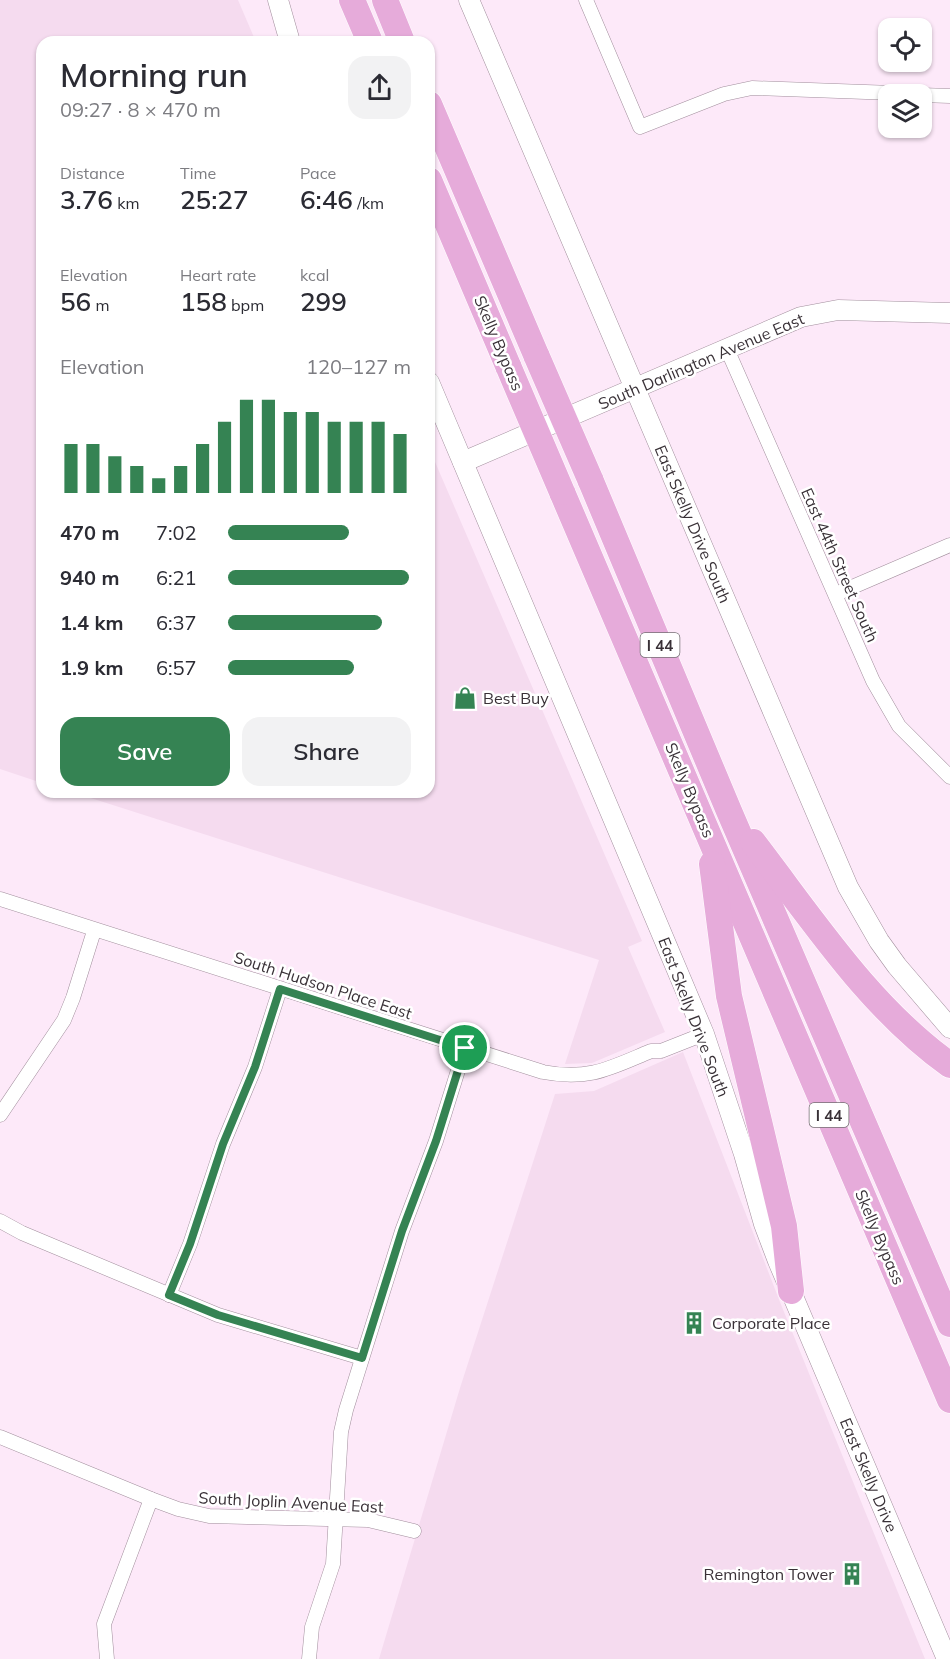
<!DOCTYPE html>
<html lang="en">
<head>
<meta charset="utf-8">
<style>
  :root { --surface:#fff; --page:#f2f2f3; --text:#2b2b33; --muted:#7c7c81; --accent:#358353 }
  body { margin:0; font-family:Mulish,sans-serif; background:var(--page); color:var(--text); height:100vh; display:flex; flex-direction:column; font-size:22px; white-space:nowrap }
  * { box-sizing:border-box; margin:0 }
  p { font-size:20px; color:var(--muted) }
  .icon { flex:none; width:33px; height:33px; fill:none; stroke:currentColor; stroke-width:2; stroke-linecap:round; stroke-linejoin:round }
  .map { position:relative; flex:1; overflow:hidden }
  .details { position:absolute; left:36px; top:36px; width:399px; height:762px; display:flex; flex-direction:column; background:var(--surface); border-radius:18px; box-shadow:0 2px 4px #0004 }
  .details>* { flex:none }
  .buttons { position:absolute; left:878px; top:18px; display:grid; gap:12px }
  .buttons a { display:grid; place-items:center; width:54px; height:54px; border-radius:12px; background:var(--surface); box-shadow:0 2px 4px #0004; font-size:30px }
  .pin { position:absolute; display:grid; place-items:center; width:51px; height:51px; color:#fff; margin:-26px; border:3px solid #fff; border-radius:50%; box-shadow:0 2px 6px #0007 }
  .round { display:grid; place-items:center; flex:none; width:63px; height:63px; border-radius:18px; background:var(--page) }
  .summary { display:flex; align-items:center; justify-content:space-between; height:102px; padding:0 24px }
  h1 { font-size:33px; font-weight:600; line-height:45px }
  .figures { display:grid; grid-template-columns:repeat(3,1fr); gap:9px; height:102px; padding:6px 24px }
  .figures div { display:grid; align-content:center }
  .figures b { font-size:26px; font-weight:600 }
  .figures small { font-size:16px; font-weight:400 }
  .figures p { font-size:16px }
  .chart { height:168px; padding:12px 24px }
  .chart p { display:flex; justify-content:space-between }
  .chart svg { width:100%; height:108px; margin-top:6px; stroke:var(--accent); stroke-width:6 }
  .button { display:flex; gap:12px; margin-top:auto; padding:12px 24px }
  .button a { flex:1; height:69px; border-radius:18px; background:var(--accent); color:#fff; font-size:24px; font-weight:600; line-height:69px; text-align:center }
  .button a+a { background:var(--page); color:var(--text) }
  ul { padding:0 24px; list-style:none; font-size:20px }
  li { display:grid; grid-template-columns:96px 72px 1fr; align-items:center; height:45px }
  li i { height:15px; border-radius:8px; background:var(--accent) }
  .map>svg:first-child { display:block }
  .built { fill:#f5dbef }
  .lines { fill:none; stroke-linecap:round; stroke-linejoin:round }
  .street-casing { stroke:#a28f9d; stroke-width:15 }
  .secondary-casing { stroke:#a28f9d; stroke-width:21 }
  .highway-casing { stroke:#fff; stroke-width:27 }
  .street { stroke:#fff; stroke-width:14 }
  .secondary { stroke:#fff; stroke-width:20 }
  .highway { stroke:#e6abda; stroke-width:26 }
  .highway-bridge-casing { stroke:#fff; stroke-width:27; stroke-linecap:butt }
  .highway-bridge { stroke:#e6abda; stroke-width:26 }
  .route-casing { stroke:#fff; stroke-width:12 }
  .route { stroke:#358353; stroke-width:8 }
  .labels { text-anchor:middle; dominant-baseline:central; stroke-width:5; stroke-linejoin:round; paint-order:stroke }
  .shield { fill:#fff; stroke:#746f73; stroke-width:1.5 }
  .shield-label { font-size:15px; font-weight:bold; fill:#393137 }
  .street-label { font-size:16px; fill:#393137; stroke:#fff }
  .poi-label { font-size:16px; fill:#393137; stroke:#fff; text-anchor:start }
</style>
</head>
<body>
<div class="map">
<svg width="950" height="1659" viewBox="0 0 950 1659">
  <rect width="100%" height="100%" fill="#fde9f9"/>
  <g class="built">
    <path d="M0 0H238L256 42H42V783L0 769Z"/>
    <path d="M429 448 642 941 628 947 665 1032 592 1063 565 1064 599 960 72 792H429Z"/>
    <path d="M683 1052 780 1302 925 1659H379L460 1388 555 1094 594 1091Z"/>
  </g>
  <g class="lines">
    <g class="street-casing">
      <g id="street">
        <path d="M586 0 640 127 724 94 752 88 921 94"/>
        <path d="M921 95 950 96"/>
        <path d="M727 349 873 681 899 726 950 777"/>
        <path d="M836 594 950 545"/>
        <path d="M0 899 543 1072C589 1081 610 1068 651 1051H661L704 1034"/>
        <path d="M0 1115 64 1020 73 998 94 931"/>
        <path d="M0 1221 22 1233 218 1315 362 1358"/>
        <path d="M169 1295 190 1244 223 1144 255 1067 280 989"/>
        <path d="M0 1437 151 1499 178 1509 209 1516 368 1520 414 1531"/>
        <path d="M107 1659 104 1624 151 1499"/>
        <path d="M309 1659 312 1627 333 1564 341 1432 346 1410 402 1231 436 1141 465 1048"/>
      </g>
    </g>
    <g class="secondary-casing">
      <g id="secondary">
        <path d="M278 0 290 42"/>
        <path d="M469 0 848 887 879 941 897 966 950 1028"/>
        <path d="M429 382 704 1034 744 1154 764 1224 778 1261 947 1659"/>
        <path d="M463 462 801 317 838 310 950 313"/>
      </g>
    </g>
    <g class="highway-casing">
      <g id="highway">
        <path d="M352 0 370 42"/>
        <path d="M385 0 402 42"/>
        <path d="M429 104 537 357"/>
        <path d="M429 180 509 368"/>
        <path d="M590 479 729 811 950 1324"/>
        <path d="M562 492 950 1400"/>
        <path d="M753 842C813 920 869 1007 950 1065"/>
        <path d="M712 864 729 996 784 1226 791 1291"/>
      </g>
    </g>
    <use href="#street" class="street"/>
    <use href="#secondary" class="secondary"/>
    <use href="#highway" class="highway"/>
    <g class="highway-bridge-casing">
      <g id="highway-bridge">
        <path d="M537 357 590 479"/>
        <path d="M509 368 562 492"/>
      </g>
    </g>
    <use href="#highway-bridge" class="highway-bridge"/>
  </g>
  <g class="lines">
    <g class="route-casing">
      <path id="route" d="M280 989 465 1048 436 1141 402 1231 362 1358 218 1315 169 1295 190 1244 223 1144 255 1067Z"/>
    </g>
    <use href="#route" class="route"/>
  </g>
  <defs>
    <g id="shop-bare" transform="scale(1.8)"><path d="M-5-2.5h2.3a2.7 3.5 0 0 1 5.4 0H5L5.5 6h-11ZM-1.5-2.5h3a1.5 2.3 0 0 0-3 0Z" fill="#358353" stroke="#fff" stroke-width="2.5" paint-order="stroke"/></g>
    <g id="building-bare" transform="scale(1.8)"><path d="M-4-6H4V6H1V3H-1V6H-4ZM-2.5-4.3h1.7v1.8h-1.7ZM.8-4.3h1.7v1.8H.8ZM-2.5-1h1.7V.8h-1.7ZM.8-1h1.7V.8H.8Z" fill="#358353" stroke="#fff" stroke-width="2.5" paint-order="stroke"/></g>
  </defs>
  <g fill-rule="evenodd">
    <use href="#shop-bare" x="465" y="698"/>
    <use href="#building-bare" x="694" y="1323"/>
    <use href="#building-bare" x="852" y="1574"/>
  </g>
  <g class="labels">
    <g class="shield">
      <rect x="640.5" y="633" width="39" height="24" rx="4.5"/>
      <rect x="809.5" y="1103" width="39" height="24" rx="4.5"/>
    </g>
    <g class="shield-label">
      <text x="660" y="645">I 44</text>
      <text x="829" y="1115">I 44</text>
    </g>
    <g class="street-label">
      <text transform="translate(499 343) rotate(67)">Skelly Bypass</text>
      <text transform="translate(701 361) rotate(-23)">South Darlington Avenue East</text>
      <text transform="translate(693 524) rotate(67)">East Skelly Drive South</text>
      <text transform="translate(840 565) rotate(66)">East 44th Street South</text>
      <text transform="translate(690 790) rotate(67)">Skelly Bypass</text>
      <text transform="translate(323 985) rotate(18)">South Hudson Place East</text>
      <text transform="translate(694 1017) rotate(69)">East Skelly Drive South</text>
      <text transform="translate(880 1237) rotate(67)">Skelly Bypass</text>
      <text transform="translate(869 1475) rotate(67)">East Skelly Drive</text>
      <text transform="translate(291 1502) rotate(3)">South Joplin Avenue East</text>
    </g>
    <g class="poi-label">
      <text x="483" y="698">Best Buy</text>
      <text x="712" y="1323">Corporate Place</text>
      <text x="834" y="1574" text-anchor="end">Remington Tower</text>
    </g>
  </g>
</svg>
<div class="buttons">
<a><svg class="icon" aria-label="locate" viewBox="0 0 24 24"><circle cx="12" cy="12" r="6"/><path d="M12 2v4M12 18v4M2 12h4M18 12h4"/></svg></a>
<a><svg class="icon" aria-label="layers" viewBox="0 0 24 24"><path d="M12 4l9 5-9 5-9-5zM3 14l9 5 9-5"/></svg></a>
</div>
<div class="pin" style="left:465px;top:1048px;background:#1e9e55"><svg class="icon" aria-label="arrive" viewBox="0 0 24 24"><path d="M6 21V4h12l-3 4 3 4H6"/></svg></div>
<section class="details">
<div class="summary"><div><h1>Morning run</h1><p>09:27 · 8 × 470 m</p></div><a class="round"><svg class="icon" aria-label="share" viewBox="0 0 24 24"><path d="M12 15V3M7 8l5-5 5 5M5 13v7h14v-7"/></svg></a></div>
<div class="figures">
<div><p>Distance</p><b>3.76<small> km</small></b></div>
<div><p>Time</p><b>25:27</b></div>
<div><p>Pace</p><b>6:46<small> /km</small></b></div>
</div>
<div class="figures">
<div><p>Elevation</p><b>56<small> m</small></b></div>
<div><p>Heart rate</p><b>158<small> bpm</small></b></div>
<div><p>kcal</p><b>299</b></div>
</div>
<div class="chart"><p><span>Elevation</span>120–127 m</p>
<svg viewBox="0 0 160 44" preserveAspectRatio="none"><path d="M5 44V24M15 44V24M25 44V29M35 44V33M45 44V38M55 44V33M65 44V24M75 44V15M85 44V6M95 44V6M105 44V11M115 44V11M125 44V15M135 44V15M145 44V15M155 44V20"/></svg>
</div>
<ul>
<li><b>470 m</b>7:02<i style="width:66%"></i></li>
<li><b>940 m</b>6:21<i style="width:99%"></i></li>
<li><b>1.4 km</b>6:37<i style="width:84%"></i></li>
<li><b>1.9 km</b>6:57<i style="width:69%"></i></li>
</ul>
<div class="button"><a>Save</a><a>Share</a></div>
</section>
</div>
</body>
</html>
